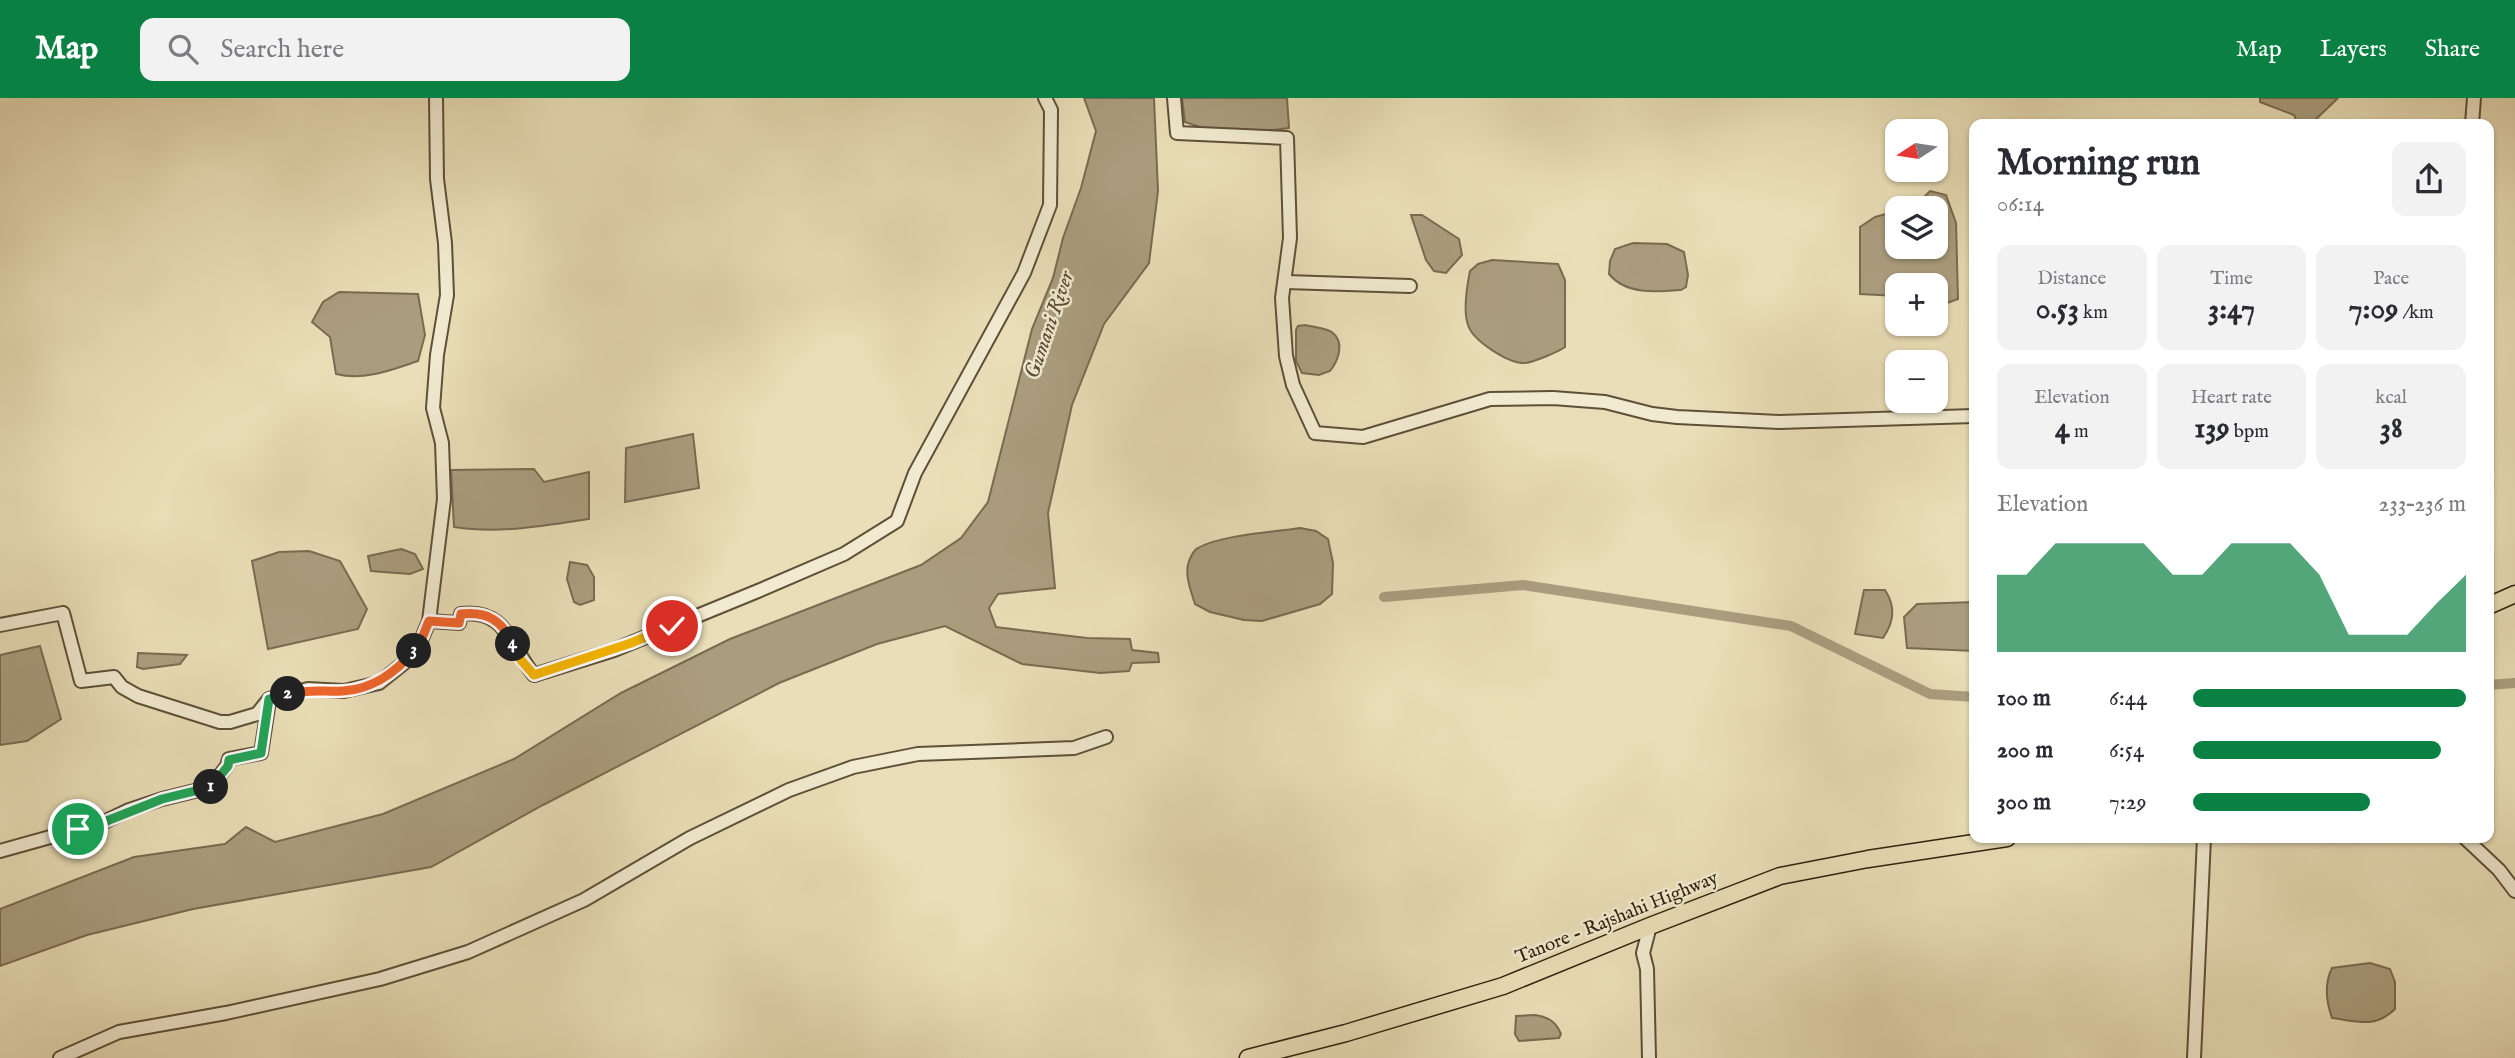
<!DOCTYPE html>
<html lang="en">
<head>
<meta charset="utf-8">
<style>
  :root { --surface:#fff; --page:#f2f2f3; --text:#2b2b33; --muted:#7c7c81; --accent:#0b8043 }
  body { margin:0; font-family:"IM FELL English",serif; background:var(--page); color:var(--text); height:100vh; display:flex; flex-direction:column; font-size:26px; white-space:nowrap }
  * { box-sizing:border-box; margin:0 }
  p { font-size:23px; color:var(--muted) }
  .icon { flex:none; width:38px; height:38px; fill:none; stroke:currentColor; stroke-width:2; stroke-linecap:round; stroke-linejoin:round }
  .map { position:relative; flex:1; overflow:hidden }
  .panel { position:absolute; left:1969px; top:21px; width:525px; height:724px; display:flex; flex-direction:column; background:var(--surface); border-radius:14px; box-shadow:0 2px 5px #0004 }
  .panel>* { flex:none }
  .needle { width:46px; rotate:258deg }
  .buttons { position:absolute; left:1885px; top:21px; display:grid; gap:14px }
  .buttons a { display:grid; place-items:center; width:63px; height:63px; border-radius:14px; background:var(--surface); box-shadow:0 2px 5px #0004; font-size:35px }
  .pin { position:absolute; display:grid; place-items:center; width:60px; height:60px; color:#fff; margin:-30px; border:4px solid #fff; border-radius:50%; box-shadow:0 2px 7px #0007 }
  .km { position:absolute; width:35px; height:35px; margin:-18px; border-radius:50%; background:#222; color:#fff; font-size:19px; line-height:35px; text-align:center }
  .round { display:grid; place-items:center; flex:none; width:74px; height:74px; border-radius:14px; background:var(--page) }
  .headline { display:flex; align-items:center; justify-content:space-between; height:119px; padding:0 28px }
  h1 { font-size:38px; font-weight:800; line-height:52px }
  .metrics { display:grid; grid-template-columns:repeat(3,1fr); gap:10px; height:119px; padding:7px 28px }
  .metrics div { display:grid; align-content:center; border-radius:14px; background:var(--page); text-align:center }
  .metrics b { font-size:30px; font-weight:800 }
  .metrics small { font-size:19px; font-weight:400 }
  .metrics p { font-size:19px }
  .chart { height:196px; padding:14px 28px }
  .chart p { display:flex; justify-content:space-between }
  .chart svg { width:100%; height:126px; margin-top:7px; fill:var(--accent); opacity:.7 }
  ul { padding:0 28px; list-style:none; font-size:23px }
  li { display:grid; grid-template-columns:112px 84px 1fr; align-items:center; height:52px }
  li i { height:18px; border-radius:9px; background:var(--accent) }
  header { display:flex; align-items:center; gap:42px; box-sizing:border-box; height:98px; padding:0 35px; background:var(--accent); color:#fff }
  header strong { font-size:33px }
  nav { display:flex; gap:38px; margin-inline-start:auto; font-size:24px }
  .search { width:490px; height:63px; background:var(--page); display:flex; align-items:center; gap:18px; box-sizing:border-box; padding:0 24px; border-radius:14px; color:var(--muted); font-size:26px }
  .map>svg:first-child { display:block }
  .water { fill:#aa9d7e; stroke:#796b51; stroke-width:2 }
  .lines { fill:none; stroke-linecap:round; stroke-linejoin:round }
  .canal { stroke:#aa9d7e; stroke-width:10 }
  .minor-casing { stroke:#5e5038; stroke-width:16 }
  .major-casing { stroke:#2f200e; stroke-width:19 }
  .minor { stroke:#f1ead0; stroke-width:12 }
  .major { stroke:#e9deb7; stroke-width:16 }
  .split-1-casing { stroke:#fff; stroke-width:14 }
  .split-2-casing { stroke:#fff; stroke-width:14 }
  .split-3-casing { stroke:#fff; stroke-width:14 }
  .split-4-casing { stroke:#fff; stroke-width:14 }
  .split-5-casing { stroke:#fff; stroke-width:14 }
  .split-6-casing { stroke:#fff; stroke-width:14 }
  .split-1 { stroke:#22a559; stroke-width:9 }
  .split-2 { stroke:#22a559; stroke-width:9 }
  .split-3 { stroke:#f0652b; stroke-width:9 }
  .split-4 { stroke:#f0652b; stroke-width:9 }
  .split-5 { stroke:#f5b400; stroke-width:9 }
  .split-6 { stroke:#f5b400; stroke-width:9 }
  .labels { text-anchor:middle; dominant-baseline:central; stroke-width:5; stroke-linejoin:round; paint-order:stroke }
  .street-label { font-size:19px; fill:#2f200e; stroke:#f1ead0 }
  .water-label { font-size:21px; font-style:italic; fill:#5a4c35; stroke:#f1ead0 }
</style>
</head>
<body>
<header>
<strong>Map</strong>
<div class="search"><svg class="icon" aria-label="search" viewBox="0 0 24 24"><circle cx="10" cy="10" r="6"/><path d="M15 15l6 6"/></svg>Search here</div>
<nav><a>Map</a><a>Layers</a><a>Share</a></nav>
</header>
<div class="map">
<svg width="2515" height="960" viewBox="0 0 2515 960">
  <rect width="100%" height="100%" fill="#e9deb7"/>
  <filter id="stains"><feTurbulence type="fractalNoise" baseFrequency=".00286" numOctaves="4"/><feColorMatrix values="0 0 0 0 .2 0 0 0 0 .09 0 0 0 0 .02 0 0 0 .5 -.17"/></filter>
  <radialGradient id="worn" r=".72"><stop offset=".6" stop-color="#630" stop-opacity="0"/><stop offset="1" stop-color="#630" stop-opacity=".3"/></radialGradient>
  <g class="water">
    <path d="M1084 0H1154L1158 93 1149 165 1104 226 1072 307 1048 415 1055 490 998 496 989 510 996 529 1087 540 1130 541 1132 552 1158 555 1159 564 1132 565 1129 573 1100 575 1022 566 945 528 877 546 779 585 543 707 431 769 193 811 87 837 0 868V811L134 759 225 746 246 729 275 744 383 716 514 661 621 595 730 541 921 467 961 440 988 404 1032 231 1053 180 1063 140 1081 90 1096 33Z"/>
    <path d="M1182 0H1287L1289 30C1254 35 1218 37 1185 24Z"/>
    <path d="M2260 0H2338L2311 26H2298L2294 17 2260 4Z"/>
    <path d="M1930 93 1946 97 1956 125 1958 201 1936 209V187H1897V198L1860 196V129L1875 119 1897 113V149H1936V110H1906L1915 108Z"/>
    <path d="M1411 117H1422L1459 141 1462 157 1446 175 1434 173 1426 162Z"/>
    <path d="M1633 145 1667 146 1684 154 1688 177 1686 189 1681 192C1657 194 1626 197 1609 176L1610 163 1615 151Z"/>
    <path d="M1492 162 1558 166 1565 182V249C1558 254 1534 264 1525 265 1509 266 1473 243 1468 227 1463 213 1467 188 1470 173L1478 166Z"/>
    <path d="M339 194 418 196 425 237 418 263C391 272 364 283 336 276L330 239 312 224 323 204Z"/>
    <path d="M1305 227C1313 229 1327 230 1333 235 1345 245 1338 263 1330 273L1319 277 1302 275 1296 263V232L1298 228Z"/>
    <path d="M693 336 699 390 625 404 626 350Z"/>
    <path d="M534 371 544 384 589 374V421C543 428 500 436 454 429L451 372Z"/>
    <path d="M1300 430 1316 433 1328 441 1333 465 1332 496 1320 506 1262 523 1244 522 1210 514 1195 506C1191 493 1184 476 1189 463 1191 458 1194 452 1198 450 1220 437 1274 434 1300 430Z"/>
    <path d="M401 451 415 456 423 471 410 476 371 473 368 458Z"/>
    <path d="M309 453 340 463 367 511 358 531 268 551 252 463 279 454Z"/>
    <path d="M570 464 587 467 594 479V502L580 507 574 504 567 481Z"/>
    <path d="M1864 492H1885C1896 509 1894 524 1883 540L1855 536Z"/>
    <path d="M1974 504V553L1907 550 1904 519 1917 506Z"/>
    <path d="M40 548 61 621 27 643 0 647V557Z"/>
    <path d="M138 555 187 557 180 566 143 571 137 569Z"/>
    <path d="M2370 865 2390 871 2395 884V911C2375 931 2357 923 2332 920 2326 903 2324 886 2332 870Z"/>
    <path d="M1535 917C1549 919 1556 924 1561 936L1559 940 1519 943 1515 936 1516 918Z"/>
  </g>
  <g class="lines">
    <g class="canal">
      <path d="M1384 499 1523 487 1791 528 1930 596 1974 599"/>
      <path d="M2488 587 2515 585"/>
    </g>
    <g class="minor-casing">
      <g id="minor">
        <path d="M1174 0 1177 35 1287 40 1290 140 1282 200 1286 258 1293 287 1315 335 1363 339 1490 301 1553 300 1605 304 1652 316 1677 319 1779 324 1974 318"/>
        <path d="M2472 26 2474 0"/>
        <path d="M1286 184 1410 188"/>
        <path d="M429 523 459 525 461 516C507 510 510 549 534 577L614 552 758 493 844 456 897 423 915 375 1024 175 1050 107 1051 12 1045 0"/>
        <path d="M0 527 63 515 81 583 114 579 122 589 138 598 220 624H230L257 616 269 601 308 591 344 593 379 585 404 565 420 545 429 523 444 401 442 345 433 310 437 257 447 197 445 145 437 81 436 0"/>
        <path d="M2465 740 2499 772 2515 793"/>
        <path d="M0 753 104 724 129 712 162 701 211 689 227 668 229 661 261 655 269 603"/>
        <path d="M60 960 119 934 226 915 380 881 468 854 584 802 690 740 789 692 853 669 918 656 1074 650 1106 639"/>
        <path d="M1649 960 1647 871 1643 855 1650 828"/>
        <path d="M2194 960 2204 740"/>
      </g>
    </g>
    <g class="major-casing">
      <g id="major">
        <path d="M2488 508 2515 496"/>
        <path d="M1248 960 1346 935 1503 888 1650 828 1780 778 1868 761 2007 740"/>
      </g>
    </g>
    <use href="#minor" class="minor"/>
    <use href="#major" class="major"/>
  </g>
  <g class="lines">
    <g class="split-1-casing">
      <path id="split-1" d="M78 731 104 724 162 701 211 689"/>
    </g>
    <g class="split-2-casing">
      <path id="split-2" d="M211 689 228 668 229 662 261 655 269 601 288 596"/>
    </g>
    <g class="split-3-casing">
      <path id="split-3" d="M288 596C311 591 321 594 343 593 373 591 395 575 414 553"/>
    </g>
    <g class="split-4-casing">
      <path id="split-4" d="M414 553 420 545 429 523 459 525 461 516C488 513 502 523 513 546"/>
    </g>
    <g class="split-5-casing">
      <path id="split-5" d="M513 546 521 562 534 577 631 545"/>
    </g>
    <g class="split-6-casing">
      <path id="split-6" d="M631 545 672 528"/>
    </g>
    <use href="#split-1" class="split-1"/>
    <use href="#split-2" class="split-2"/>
    <use href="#split-3" class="split-3"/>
    <use href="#split-4" class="split-4"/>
    <use href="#split-5" class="split-5"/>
    <use href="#split-6" class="split-6"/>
  </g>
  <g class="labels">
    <g class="street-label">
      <text transform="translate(1617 820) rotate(-22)">Tanore - Rajshahi Highway</text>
    </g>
    <g class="water-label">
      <text transform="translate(1050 227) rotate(-71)">Gumani River</text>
    </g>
  </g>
  <rect width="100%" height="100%" filter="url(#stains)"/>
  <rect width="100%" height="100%" fill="url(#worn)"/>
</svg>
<div class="buttons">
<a><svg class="needle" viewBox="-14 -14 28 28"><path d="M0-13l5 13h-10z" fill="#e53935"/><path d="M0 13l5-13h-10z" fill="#7c7c81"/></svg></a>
<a><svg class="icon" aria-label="layers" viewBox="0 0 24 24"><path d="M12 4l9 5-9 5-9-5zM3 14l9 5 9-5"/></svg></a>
<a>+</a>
<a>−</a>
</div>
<div class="pin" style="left:78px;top:731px;background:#1e9e55"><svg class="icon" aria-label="arrive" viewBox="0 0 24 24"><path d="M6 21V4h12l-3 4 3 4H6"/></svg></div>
<div class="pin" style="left:672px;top:528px;background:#d93025"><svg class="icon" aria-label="check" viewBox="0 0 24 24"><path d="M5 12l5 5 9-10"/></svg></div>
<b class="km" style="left:211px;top:689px">1</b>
<b class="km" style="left:288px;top:596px">2</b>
<b class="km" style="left:414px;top:553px">3</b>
<b class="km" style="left:513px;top:546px">4</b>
<section class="panel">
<div class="headline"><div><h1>Morning run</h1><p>06:14</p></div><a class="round"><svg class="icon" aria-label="share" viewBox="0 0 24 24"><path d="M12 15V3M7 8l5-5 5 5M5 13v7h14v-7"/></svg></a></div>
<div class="metrics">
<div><p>Distance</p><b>0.53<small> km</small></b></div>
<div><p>Time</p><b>3:47</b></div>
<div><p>Pace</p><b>7:09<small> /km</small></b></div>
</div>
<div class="metrics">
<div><p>Elevation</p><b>4<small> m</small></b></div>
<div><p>Heart rate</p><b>139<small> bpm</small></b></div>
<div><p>kcal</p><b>38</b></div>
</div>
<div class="chart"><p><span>Elevation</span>233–236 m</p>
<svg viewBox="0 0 160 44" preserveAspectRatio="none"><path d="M0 44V17L10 17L20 6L30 6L40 6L50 6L60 17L70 17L80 6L90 6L100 6L110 17L120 38L130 38L140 38L150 27L160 17V44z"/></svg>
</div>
<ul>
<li><b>100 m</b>6:44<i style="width:100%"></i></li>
<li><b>200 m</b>6:54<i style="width:91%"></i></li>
<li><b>300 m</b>7:29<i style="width:65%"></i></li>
</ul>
</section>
</div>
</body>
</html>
